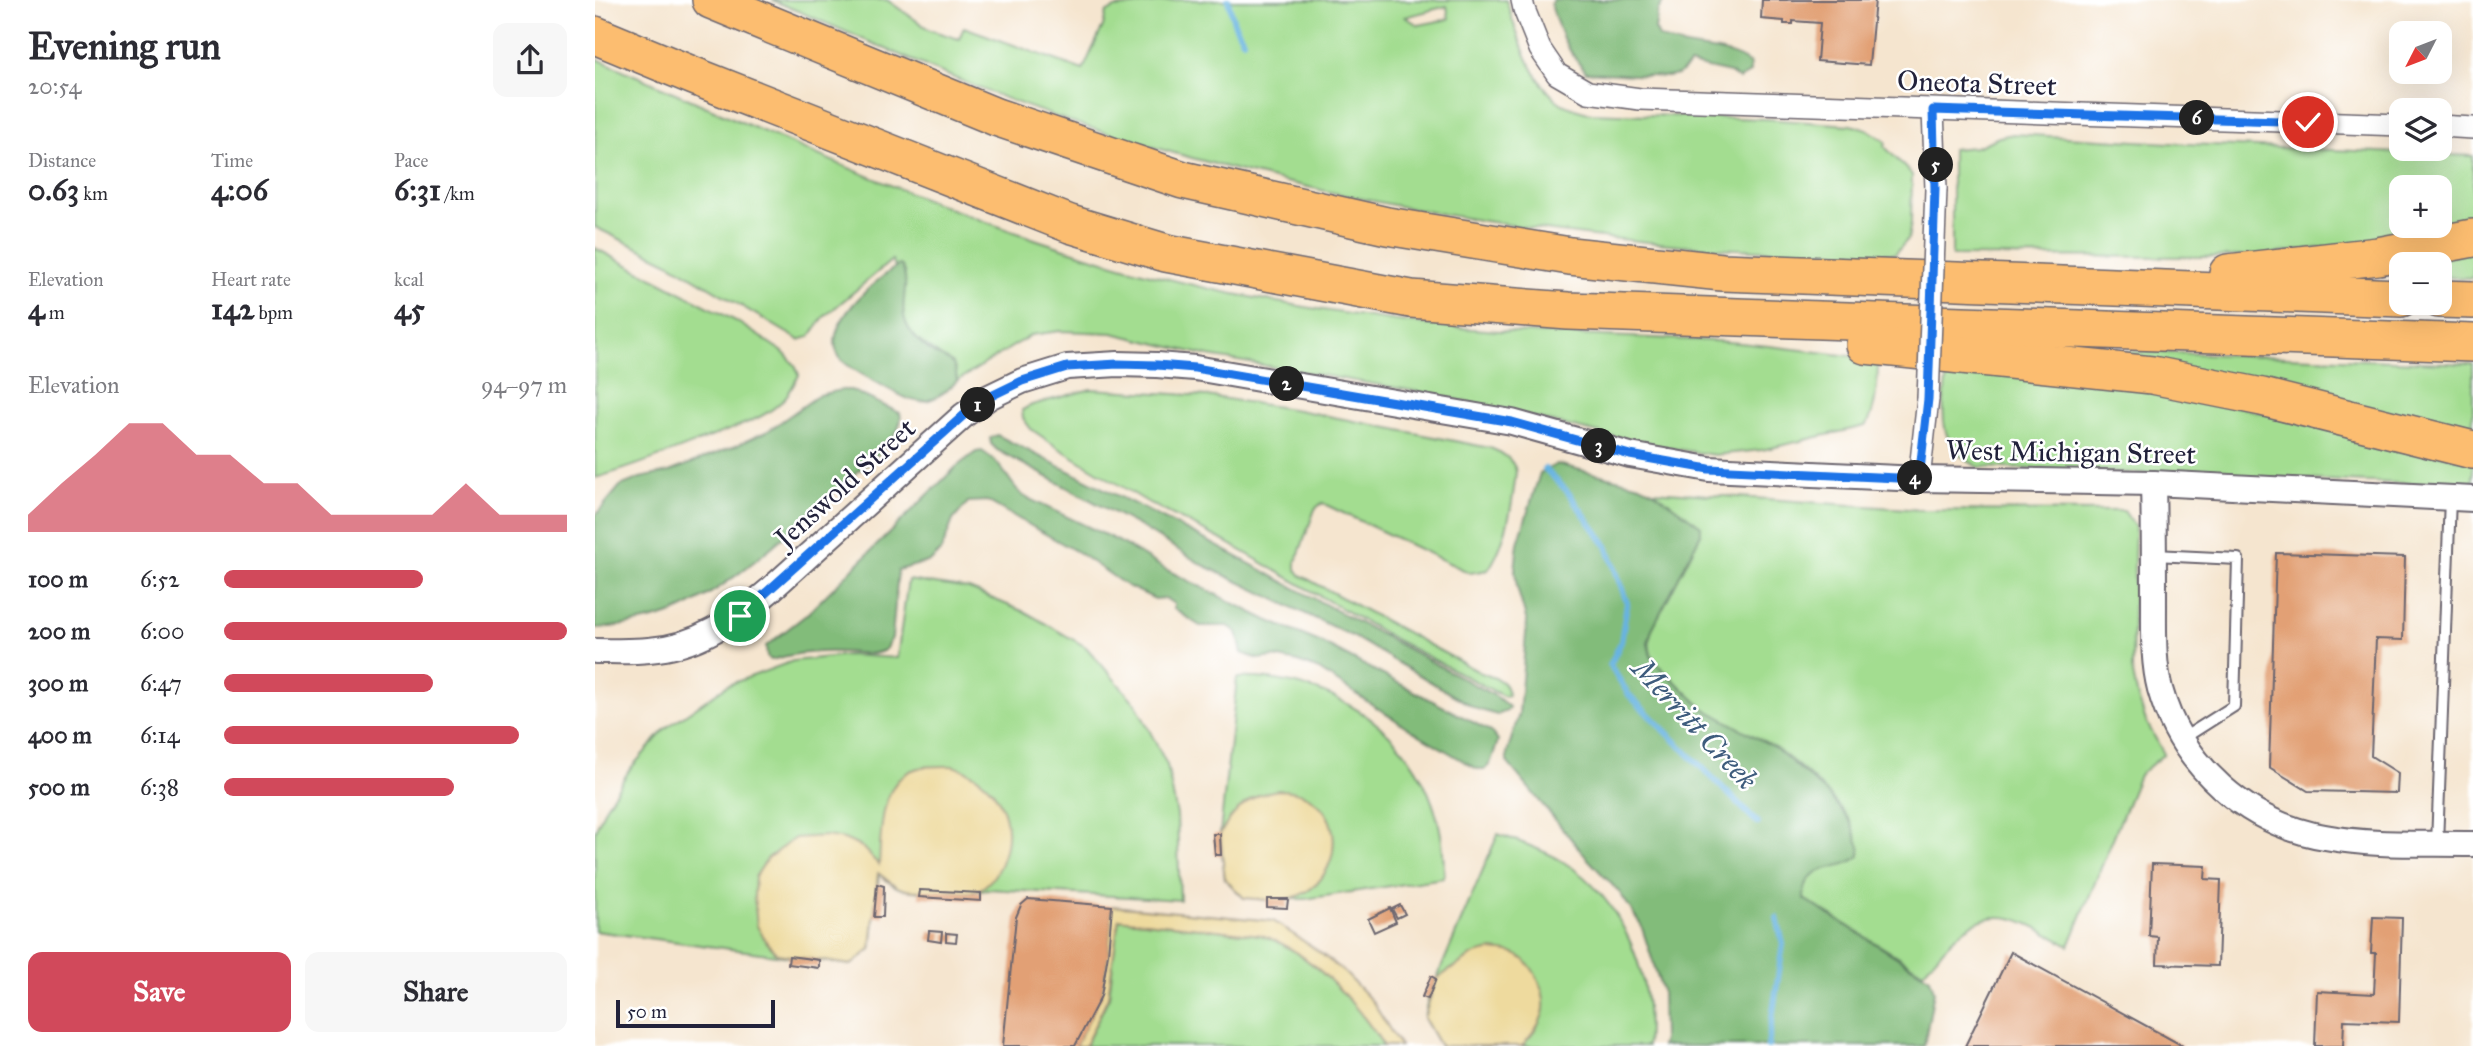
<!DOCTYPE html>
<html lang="en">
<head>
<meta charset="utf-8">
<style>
  :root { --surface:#fff; --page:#f7f7f7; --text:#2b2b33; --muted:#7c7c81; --accent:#d1495b }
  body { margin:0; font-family:"IM FELL Great Primer",serif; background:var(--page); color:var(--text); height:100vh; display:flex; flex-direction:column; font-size:26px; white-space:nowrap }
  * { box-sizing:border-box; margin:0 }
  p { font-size:23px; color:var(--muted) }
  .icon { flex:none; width:38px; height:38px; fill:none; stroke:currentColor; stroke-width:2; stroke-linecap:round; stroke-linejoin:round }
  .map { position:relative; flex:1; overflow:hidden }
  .details { display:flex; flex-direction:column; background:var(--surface); width:595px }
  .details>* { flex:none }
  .needle { width:46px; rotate:228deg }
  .buttons { position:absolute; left:1794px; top:21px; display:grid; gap:14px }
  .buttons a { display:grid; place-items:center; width:63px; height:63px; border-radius:14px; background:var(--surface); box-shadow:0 7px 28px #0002; font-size:35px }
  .scale { position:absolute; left:21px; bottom:18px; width:159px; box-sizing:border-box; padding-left:7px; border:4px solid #22223b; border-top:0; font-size:19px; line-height:24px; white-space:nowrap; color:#22223b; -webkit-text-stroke:5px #fff; paint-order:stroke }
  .pin { position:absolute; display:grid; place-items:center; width:60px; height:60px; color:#fff; margin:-30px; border:4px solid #fff; border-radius:50%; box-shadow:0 2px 7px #0007 }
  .km { position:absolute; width:35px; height:35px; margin:-18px; border-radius:50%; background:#222; color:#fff; font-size:19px; line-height:35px; text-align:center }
  .round { display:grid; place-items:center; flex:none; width:74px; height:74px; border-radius:14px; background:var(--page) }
  .overview { display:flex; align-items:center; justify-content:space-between; height:119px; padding:0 28px }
  h1 { font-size:38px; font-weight:700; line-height:52px }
  .figures { display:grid; grid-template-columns:repeat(3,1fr); gap:10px; height:119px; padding:7px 28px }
  .figures div { display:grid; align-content:center }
  .figures b { font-size:30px; font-weight:700 }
  .figures small { font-size:19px; font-weight:400 }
  .figures p { font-size:19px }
  .chart { height:196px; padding:14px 28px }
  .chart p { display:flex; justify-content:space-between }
  .chart svg { width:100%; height:126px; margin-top:7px; fill:var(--accent); opacity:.7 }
  .action { display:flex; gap:14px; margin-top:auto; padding:14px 28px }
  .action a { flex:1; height:80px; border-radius:14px; background:var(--accent); color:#fff; font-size:28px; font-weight:700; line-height:80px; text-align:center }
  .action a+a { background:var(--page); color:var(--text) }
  ul { padding:0 28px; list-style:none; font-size:23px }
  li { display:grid; grid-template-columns:112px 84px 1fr; align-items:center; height:52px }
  li i { height:18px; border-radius:9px; background:var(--accent) }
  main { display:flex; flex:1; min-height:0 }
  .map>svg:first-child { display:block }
  .green { fill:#a3dd90; stroke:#628066; stroke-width:2; fill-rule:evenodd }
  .forest { fill:#82bc7a; stroke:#526f5a; stroke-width:2 }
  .sand { fill:#eeda9e; stroke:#887e6c; stroke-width:2 }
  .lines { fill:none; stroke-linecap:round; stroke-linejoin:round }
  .stream { stroke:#68b4e1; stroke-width:6 }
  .building { fill:#e2a074 }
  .service-casing { stroke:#6c666f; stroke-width:14 }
  .minor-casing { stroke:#6c666f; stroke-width:24 }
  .tertiary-casing { stroke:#6c666f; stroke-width:28 }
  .motorway-casing { stroke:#6c666f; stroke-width:40 }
  .service { stroke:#fff; stroke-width:10 }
  .minor { stroke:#fff; stroke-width:21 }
  .tertiary { stroke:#fff; stroke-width:24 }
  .motorway { stroke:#fcbd6f; stroke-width:37 }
  .minor-bridge-casing { stroke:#6c666f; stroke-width:24; stroke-linecap:butt }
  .minor-bridge { stroke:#fff; stroke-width:21 }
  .route-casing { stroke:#fff; stroke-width:14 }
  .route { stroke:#1a73e8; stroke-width:9 }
  .labels { text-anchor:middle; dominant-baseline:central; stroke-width:5; stroke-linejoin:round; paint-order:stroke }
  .street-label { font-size:28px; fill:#22223b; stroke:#fff }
  .water-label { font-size:30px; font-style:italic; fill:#3e5c7d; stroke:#fff }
</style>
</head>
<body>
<main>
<section class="details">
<div class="overview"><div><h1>Evening run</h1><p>20:54</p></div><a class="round"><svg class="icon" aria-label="share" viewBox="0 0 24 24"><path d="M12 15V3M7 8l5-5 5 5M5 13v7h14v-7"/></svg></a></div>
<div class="figures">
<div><p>Distance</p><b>0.63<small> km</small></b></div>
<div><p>Time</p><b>4:06</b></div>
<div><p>Pace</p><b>6:31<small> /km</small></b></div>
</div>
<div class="figures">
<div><p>Elevation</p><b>4<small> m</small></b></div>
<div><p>Heart rate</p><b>142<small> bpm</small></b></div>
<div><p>kcal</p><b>45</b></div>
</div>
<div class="chart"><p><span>Elevation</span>94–97 m</p>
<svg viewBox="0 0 160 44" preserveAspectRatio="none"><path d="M0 44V38L10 27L20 17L30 6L40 6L50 17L60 17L70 27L80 27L90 38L100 38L110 38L120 38L130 27L140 38L150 38L160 38V44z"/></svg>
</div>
<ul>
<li><b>100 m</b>6:52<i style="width:58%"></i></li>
<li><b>200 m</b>6:00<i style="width:100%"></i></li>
<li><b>300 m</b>6:47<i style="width:61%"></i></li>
<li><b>400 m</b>6:14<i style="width:86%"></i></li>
<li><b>500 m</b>6:38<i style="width:67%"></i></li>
</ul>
<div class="action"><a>Save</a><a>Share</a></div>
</section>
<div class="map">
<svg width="1878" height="1046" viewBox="0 0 1878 1046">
  <rect width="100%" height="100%" fill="#fff"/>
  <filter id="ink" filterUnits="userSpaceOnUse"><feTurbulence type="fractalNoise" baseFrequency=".0143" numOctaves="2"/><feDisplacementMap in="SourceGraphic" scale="14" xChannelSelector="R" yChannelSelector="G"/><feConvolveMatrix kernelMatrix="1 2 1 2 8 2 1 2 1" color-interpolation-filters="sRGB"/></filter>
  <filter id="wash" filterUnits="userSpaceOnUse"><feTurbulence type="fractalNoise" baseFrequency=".00686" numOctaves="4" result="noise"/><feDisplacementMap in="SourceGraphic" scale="28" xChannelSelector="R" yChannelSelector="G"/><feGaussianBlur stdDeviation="1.57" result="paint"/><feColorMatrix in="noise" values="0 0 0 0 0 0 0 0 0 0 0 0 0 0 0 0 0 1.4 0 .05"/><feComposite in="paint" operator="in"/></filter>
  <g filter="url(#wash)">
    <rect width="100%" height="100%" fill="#f5e5cf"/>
    <g class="green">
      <path d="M177 0H292L335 30 364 39 369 27 488 70 508 26 511 13 520 8 582 0H911C922 34 934 77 963 101 972 108 983 110 994 113L1171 119 1255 125 1272 129 1291 142 1290 147 1317 175 1316 223 1313 239 1300 254C1232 252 1164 252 1096 246 895 229 695 191 502 130 391 96 284 45 177 0ZM852 6 854 19 824 25 810 17Z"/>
      <path d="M0 58C209 148 415 248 639 294 701 306 765 317 829 324 925 336 1023 335 1119 341 1170 344 1221 352 1271 358L1283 366C1283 380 1280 417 1270 426L1167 450 1119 455 1055 445 837 394 614 356 517 333 465 331 436 335 362 381C359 351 317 351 308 316 305 303 309 285 310 272L304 265 300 267 297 260 229 317 214 337 204 340 72 262 0 227Z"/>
      <path d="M1418 134 1593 144 1878 156V229L1668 255 1608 257 1357 256V149L1381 147 1404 137ZM1806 187H1844V226H1806Z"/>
      <path d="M0 248 141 321 188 352 200 365 204 375C199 384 194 395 186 402 169 419 140 427 118 436 79 451 40 467 0 478Z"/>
      <path d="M1878 249V278L1845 277 1844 264H1827Z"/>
      <path d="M1531 351 1878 364V441L1529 357Z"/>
      <path d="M1353 361 1533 381 1878 462V486L1383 467C1335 442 1350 406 1353 361Z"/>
      <path d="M496 389 612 396 703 410 895 448C906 452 918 459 921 471 918 503 912 543 893 570L875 573 727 503 720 509 701 562V569L705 575 886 673C899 678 912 679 913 696H908L803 641 633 543 554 503 462 447 436 429 428 418 427 410 437 405Z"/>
      <path d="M1058 491 1327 510 1529 511 1540 527 1537 669 1543 698 1551 721 1569 754 1544 775 1474 946C1460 938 1446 929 1431 923 1382 902 1357 940 1328 972L1209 899V888L1215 877 1227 869 1255 821C1236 794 1210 770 1183 750 1160 733 1131 726 1108 708 1097 700 1087 688 1077 678 1060 662 1049 654 1057 629L1106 534V526Z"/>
      <path d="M313 580 374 589 432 613 491 647 541 704 572 765 582 815 585 900 392 889C375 893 316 894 302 887 295 884 289 878 284 873L276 949 256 965 0 931V831L10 808 35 769 71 728 133 685 198 661 252 655 302 658Z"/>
      <path d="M642 678C732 675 815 726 841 814 848 835 849 856 849 878L710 899 649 898 630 879 625 834Z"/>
      <path d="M903 834C925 842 947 849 967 861 1029 899 1058 976 1052 1046H845L829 1018 833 999Z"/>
      <path d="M523 919 666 935C714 950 762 1004 789 1046H490L514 997Z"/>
    </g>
    <g class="forest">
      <path d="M958 0H1069L1063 10 1060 29 1064 37C1092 53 1129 44 1155 64V73L1144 79 1135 73 1095 64 1083 75 1072 77 991 72C971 49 964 33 956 4Z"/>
      <path d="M304 265 307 266C317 287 300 308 315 330 321 339 330 348 340 354 356 362 360 360 362 381 353 390 344 398 330 401 317 404 302 393 290 387 278 380 252 368 245 358 223 327 282 278 304 265Z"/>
      <path d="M246 390H256L305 413C307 420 305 426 301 433 287 454 262 471 243 488 197 529 136 589 78 613 60 620 20 628 0 628V516L25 486 45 478 74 472 140 446 173 431 224 395Z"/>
      <path d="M402 435 607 538 902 697 914 707 912 711 902 715 882 709 757 636 606 564 546 527 402 450 396 444 395 438Z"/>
      <path d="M387 451C410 466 411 479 428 496L523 541 572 570 672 620 727 643 895 731 903 741 895 764 890 769H882L816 730 724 670 703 662 679 657 663 659 647 653 642 632 633 626H605L579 609V604L570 598 560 599 532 586 484 553 392 501 373 502 358 520 347 549 336 561 303 570 297 638 290 650C276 657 262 652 247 652 222 651 199 653 176 660L172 657 171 646 211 615 361 467 381 452Z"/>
      <path d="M962 464 1045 485 1058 491 1106 526V534L1057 629 1053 643 1056 656 1066 668 1108 708 1181 748 1233 794 1255 821 1265 847V856C1243 874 1209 860 1209 899L1335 978 1339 991 1329 1046H1066L1068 1040 1067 990 1046 925 1025 893 992 858 912 762V753L924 714 932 622 922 587 920 570 923 543 945 473Z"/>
    </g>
    <g class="sand">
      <path d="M358 766C403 779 423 820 406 863 401 875 393 886 381 891 371 895 354 891 343 891 331 891 312 893 301 886 294 883 289 877 283 873L276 949 256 965 182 954 172 943 162 926 159 896 160 877 173 858 200 838 231 836 249 839 267 847 284 865C286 837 284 786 315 771 327 765 345 766 358 766Z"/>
      <path d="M683 790C756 790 755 885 693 899 680 902 662 899 649 898L630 879 625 834C639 810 655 794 683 790Z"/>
      <path d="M517 906 678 921 719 948 750 973 777 1001 805 1046H789C762 1004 714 950 666 935L524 919 513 997 490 1046H480L506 996 513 954Z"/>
      <path d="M897 950C906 951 916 951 924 956 940 965 953 996 948 1014 944 1027 936 1036 927 1046H845L829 1018 841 979 880 954Z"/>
    </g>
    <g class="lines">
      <g class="stream">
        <path d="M633 0 639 23 648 40"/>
        <path d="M950 469 972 491 1012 546 1032 603 1026 642 1015 665 1034 695 1163 823"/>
        <path d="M1173 1046 1188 944 1182 918"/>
      </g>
    </g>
    <g id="blocks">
      <g class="building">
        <path d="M1167 0H1280L1274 65 1222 61 1225 23 1198 21V24H1189V21L1166 19Z"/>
        <path d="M1681 553 1810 557 1808 640 1781 639 1776 756 1803 773 1802 793 1713 791 1674 767Z"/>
        <path d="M618 834H625L626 855H620Z"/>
        <path d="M1557 864 1611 866 1610 879 1626 880 1623 966 1562 964 1563 937 1554 936Z"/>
        <path d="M282 884 289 886 288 917H279Z"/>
        <path d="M325 890 386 893V901L324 897Z"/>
        <path d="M433 899 517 906 513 954 506 996 480 1046H408L421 917 426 905Z"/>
        <path d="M672 899H693L692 908 672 907Z"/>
        <path d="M805 905 810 914 802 918 797 909Z"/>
        <path d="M795 908 801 922 779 932 773 919Z"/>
        <path d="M1778 917 1807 918 1804 1022 1749 1020 1748 1046H1720L1722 991 1779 994 1781 953H1776Z"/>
        <path d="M334 931 347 932 346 942 333 940Z"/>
        <path d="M351 933 362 934 361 942 351 941Z"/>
        <path d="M1416 952 1588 1046H1370Z"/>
        <path d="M194 956 224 960V968L193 964Z"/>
        <path d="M836 976 841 979 833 999 827 997Z"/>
      </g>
    </g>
  </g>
  <g filter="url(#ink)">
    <use href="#blocks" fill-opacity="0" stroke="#6c666f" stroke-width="2"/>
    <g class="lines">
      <g class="service-casing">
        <g id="service">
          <path d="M1559 555 1643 559 1639 706 1587 739"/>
          <path d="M1842 844 1855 498"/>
        </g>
      </g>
      <g class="minor-casing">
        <g id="minor">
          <path d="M927 0 929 9 945 49 962 74 993 92 1045 99 1806 125"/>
          <path d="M1338 110 1341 189"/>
          <path d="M1844 126 1878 128"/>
          <path d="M1324 479 1333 399"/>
        </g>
      </g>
      <g class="tertiary-casing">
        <g id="tertiary">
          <path d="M1558 483C1559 523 1559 564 1559 605 1559 633 1558 662 1565 689 1586 765 1652 824 1730 837 1778 846 1829 843 1878 844"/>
          <path d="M0 651C18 651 36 652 54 650 101 647 140 620 174 591L369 415 394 397 427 381 472 367 523 364 562 365 600 368 917 422 1035 455 1114 469 1324 479 1558 483 1878 499"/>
        </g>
      </g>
      <g class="motorway-casing">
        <g id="motorway">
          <path d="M116 0 401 117 588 180 792 226 975 256 1127 272 1806 298"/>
          <path d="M0 35 99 76 475 224 571 253 816 299 973 311 1878 343"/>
          <path d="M1633 273 1783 256 1878 238"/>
          <path d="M1844 299 1878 300"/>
          <path d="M1270 345 1557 375 1667 397 1878 450"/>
        </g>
      </g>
      <use href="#service" class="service"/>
      <use href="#minor" class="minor"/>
      <use href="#tertiary" class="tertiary"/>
      <use href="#motorway" class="motorway"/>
      <g class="minor-bridge-casing">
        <path id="minor-bridge" d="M1333 399 1341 189"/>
      </g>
      <use href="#minor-bridge" class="minor-bridge"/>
    </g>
  </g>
  <g class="lines" filter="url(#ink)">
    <g class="route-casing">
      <path id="route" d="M145 616 369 415 394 397 427 381 472 367 523 364 562 365 600 368 917 422 1035 455 1114 469 1324 479 1333 399 1340 189 1338 110 1713 122"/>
    </g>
    <use href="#route" class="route"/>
  </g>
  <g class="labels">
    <g class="street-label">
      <text transform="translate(1382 83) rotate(2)">Oneota Street</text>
      <text transform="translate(1476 452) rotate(1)">West Michigan Street</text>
      <text transform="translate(250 483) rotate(-42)">Jenswold Street</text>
    </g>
    <g class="water-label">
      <text transform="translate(1100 724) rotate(47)">Merritt Creek</text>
    </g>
  </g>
</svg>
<div class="buttons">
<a><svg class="needle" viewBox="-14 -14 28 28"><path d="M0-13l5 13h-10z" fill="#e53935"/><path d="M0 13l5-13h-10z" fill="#7c7c81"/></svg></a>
<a><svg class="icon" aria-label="layers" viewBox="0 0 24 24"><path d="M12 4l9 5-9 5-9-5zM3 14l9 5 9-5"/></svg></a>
<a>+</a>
<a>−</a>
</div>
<div class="scale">50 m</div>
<div class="pin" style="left:145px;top:616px;background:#1e9e55"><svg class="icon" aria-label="arrive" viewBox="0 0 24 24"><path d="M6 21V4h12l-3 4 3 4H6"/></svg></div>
<div class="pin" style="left:1713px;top:122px;background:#d93025"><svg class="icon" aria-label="check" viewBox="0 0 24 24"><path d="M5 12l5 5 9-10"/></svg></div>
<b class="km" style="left:383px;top:405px">1</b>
<b class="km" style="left:692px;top:384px">2</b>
<b class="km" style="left:1004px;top:446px">3</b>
<b class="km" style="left:1320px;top:478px">4</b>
<b class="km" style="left:1341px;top:165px">5</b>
<b class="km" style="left:1602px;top:118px">6</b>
</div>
</main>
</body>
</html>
